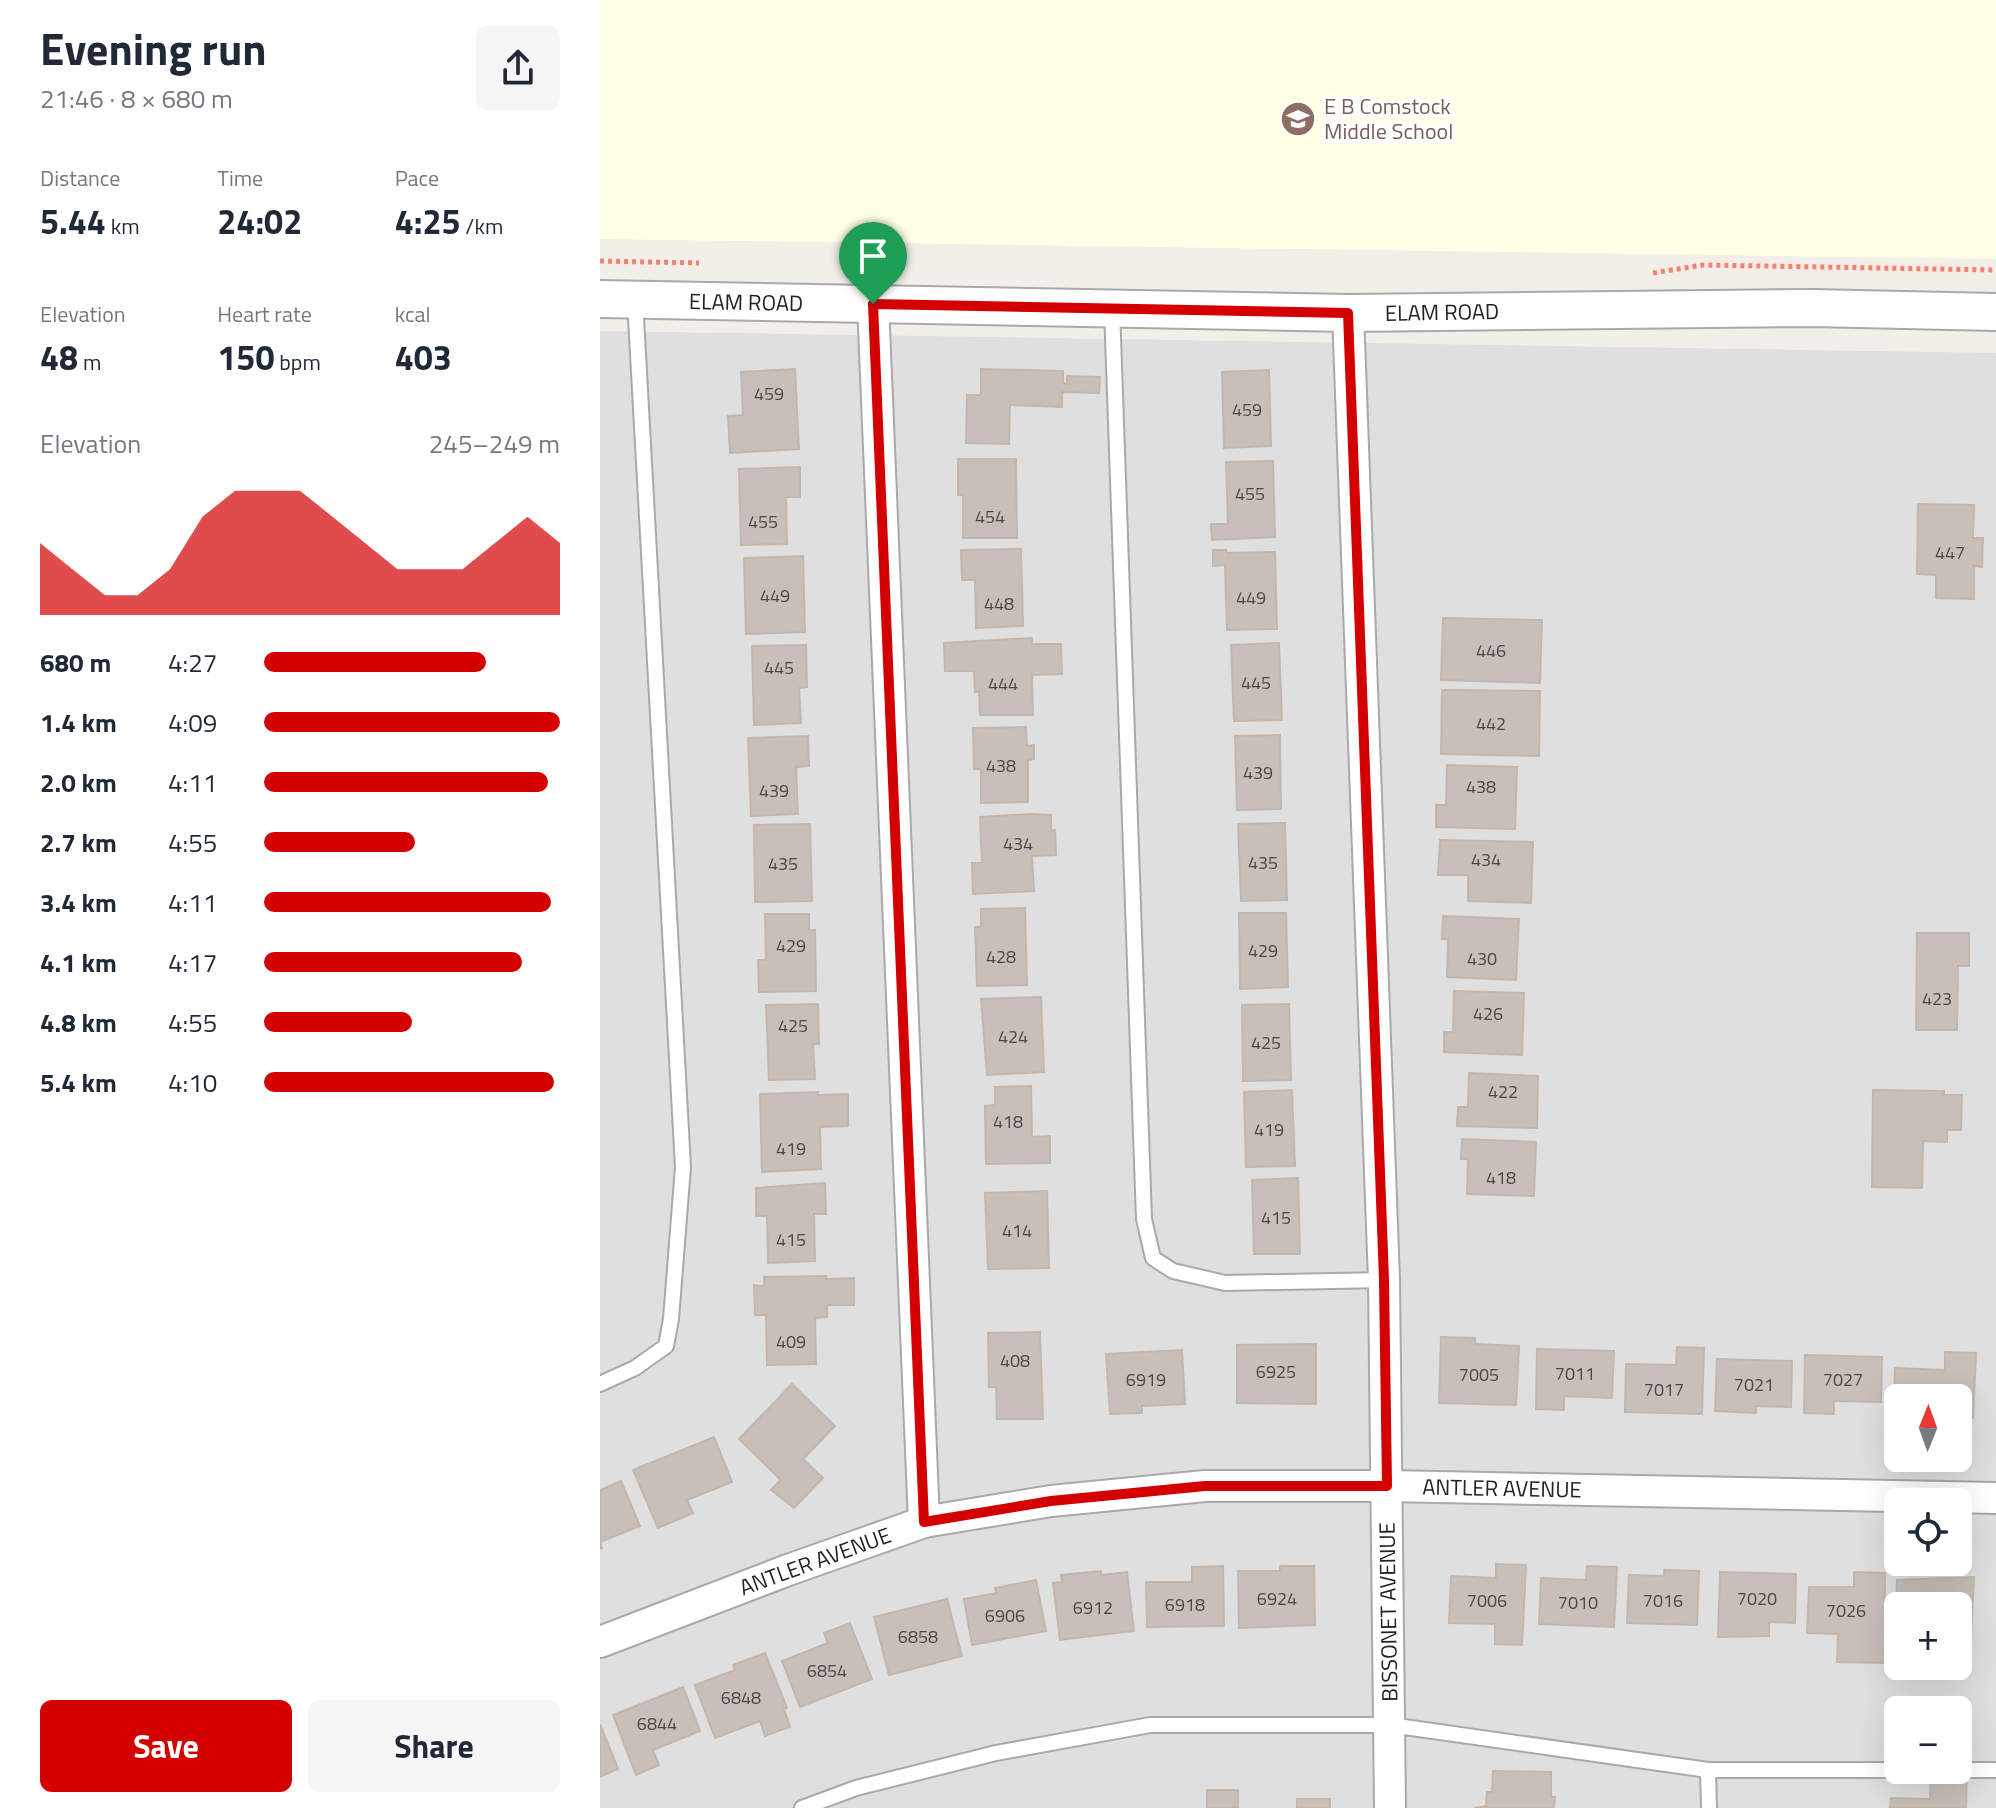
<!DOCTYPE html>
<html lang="en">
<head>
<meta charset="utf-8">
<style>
  :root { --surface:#fff; --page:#f6f6f7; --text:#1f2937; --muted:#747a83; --accent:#d40000 }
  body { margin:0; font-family:"Titillium Web",sans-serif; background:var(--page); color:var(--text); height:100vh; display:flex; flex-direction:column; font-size:30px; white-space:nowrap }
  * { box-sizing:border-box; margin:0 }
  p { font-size:26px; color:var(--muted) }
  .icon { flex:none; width:44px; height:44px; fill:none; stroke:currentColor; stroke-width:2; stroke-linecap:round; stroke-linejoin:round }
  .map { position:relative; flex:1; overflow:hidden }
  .details { display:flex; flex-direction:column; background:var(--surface); width:600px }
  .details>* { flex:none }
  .needle { width:52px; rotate:1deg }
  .buttons { position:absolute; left:1284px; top:1384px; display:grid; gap:16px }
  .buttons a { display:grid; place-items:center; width:88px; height:88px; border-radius:12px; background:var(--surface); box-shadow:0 8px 32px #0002; font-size:40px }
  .pin { position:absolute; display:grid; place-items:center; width:68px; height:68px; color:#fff; margin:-82px -34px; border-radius:50% 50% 50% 0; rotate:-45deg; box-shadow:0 0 8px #0007 }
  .pin .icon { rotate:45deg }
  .round { display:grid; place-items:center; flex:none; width:84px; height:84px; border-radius:12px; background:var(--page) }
  .overview { display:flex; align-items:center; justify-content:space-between; height:136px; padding:0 40px }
  h1 { font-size:44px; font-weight:700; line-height:60px }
  .metrics { display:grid; grid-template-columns:repeat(3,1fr); gap:12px; height:136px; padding:8px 40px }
  .metrics div { display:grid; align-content:center }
  .metrics b { font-size:34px; font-weight:700 }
  .metrics small { font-size:22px; font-weight:400 }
  .metrics p { font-size:22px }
  .chart { height:224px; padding:16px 40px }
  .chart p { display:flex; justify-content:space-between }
  .chart svg { width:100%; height:144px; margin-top:8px; fill:var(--accent); opacity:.7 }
  .action { display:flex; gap:16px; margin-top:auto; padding:16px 40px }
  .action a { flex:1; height:92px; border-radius:12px; background:var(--accent); color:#fff; font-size:32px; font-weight:700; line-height:92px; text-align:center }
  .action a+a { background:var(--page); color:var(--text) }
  ul { padding:0 40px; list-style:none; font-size:26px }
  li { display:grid; grid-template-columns:128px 96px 1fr; align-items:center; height:60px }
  li i { height:20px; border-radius:10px; background:var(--accent) }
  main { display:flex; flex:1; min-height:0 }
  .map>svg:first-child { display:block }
  .residential { fill:#e0dfdf; fill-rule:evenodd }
  .education { fill:#ffffe5 }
  .building { fill:#c7bfb8; stroke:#c4b6ab; stroke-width:2 }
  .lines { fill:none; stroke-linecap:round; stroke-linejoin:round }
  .service-casing { stroke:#a9a9a9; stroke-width:18 }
  .minor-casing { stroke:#a9a9a9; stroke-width:34 }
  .tertiary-casing { stroke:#a9a9a9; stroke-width:40 }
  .path { stroke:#fa8072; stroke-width:5; stroke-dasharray:4 4; stroke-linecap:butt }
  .service { stroke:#fff; stroke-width:14 }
  .minor { stroke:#fff; stroke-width:30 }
  .tertiary { stroke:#fff; stroke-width:36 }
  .route-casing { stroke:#fff; stroke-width:16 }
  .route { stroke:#d40000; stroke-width:10 }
  .labels { text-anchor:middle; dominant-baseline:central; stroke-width:8; stroke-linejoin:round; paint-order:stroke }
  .number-label { font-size:18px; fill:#4b4948 }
  .education-label { font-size:22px; fill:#785e54; stroke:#fff; text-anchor:start }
  .street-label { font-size:22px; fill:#222; stroke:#fff }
</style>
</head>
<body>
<main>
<section class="details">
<div class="overview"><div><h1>Evening run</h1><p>21:46 · 8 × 680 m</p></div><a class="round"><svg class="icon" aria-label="share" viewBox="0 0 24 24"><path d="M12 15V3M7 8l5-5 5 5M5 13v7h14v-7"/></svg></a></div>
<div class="metrics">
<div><p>Distance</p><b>5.44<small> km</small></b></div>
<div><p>Time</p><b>24:02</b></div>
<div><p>Pace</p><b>4:25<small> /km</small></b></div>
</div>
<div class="metrics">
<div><p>Elevation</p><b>48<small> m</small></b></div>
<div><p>Heart rate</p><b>150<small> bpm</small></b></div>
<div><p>kcal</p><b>403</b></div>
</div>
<div class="chart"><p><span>Elevation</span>245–249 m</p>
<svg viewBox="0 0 160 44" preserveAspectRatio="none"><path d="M0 44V22L10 30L20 38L30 38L40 30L50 14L60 6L70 6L80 6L90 14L100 22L110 30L120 30L130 30L140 22L150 14L160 22V44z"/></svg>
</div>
<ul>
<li><b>680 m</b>4:27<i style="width:75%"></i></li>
<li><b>1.4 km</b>4:09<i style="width:100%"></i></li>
<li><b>2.0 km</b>4:11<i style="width:96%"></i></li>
<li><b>2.7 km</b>4:55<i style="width:51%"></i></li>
<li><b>3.4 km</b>4:11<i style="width:97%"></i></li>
<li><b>4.1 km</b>4:17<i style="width:87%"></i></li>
<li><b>4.8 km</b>4:55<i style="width:50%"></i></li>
<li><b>5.4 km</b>4:10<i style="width:98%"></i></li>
</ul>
<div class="action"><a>Save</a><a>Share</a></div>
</section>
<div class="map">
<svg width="1396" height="1808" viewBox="0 0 1396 1808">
  <rect width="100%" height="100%" fill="#f2efe9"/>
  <path class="residential" d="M0 331 1396 353V1808H0ZM1298 1398H1358V1458H1298ZM1298 1502H1358V1562H1298ZM1298 1606H1358V1666H1298ZM1298 1710H1358V1770H1298Z"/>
  <path class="education" d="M0 0H1396V259L0 239Z"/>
  <g class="building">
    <path d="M195 369 199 449 130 453 128 416 143 415 141 372Z"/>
    <path d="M381 369 463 371V383L467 384V376L500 377 499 393 462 392V407L410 405 409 444 366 443 367 395H381Z"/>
    <path d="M669 370 671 446 624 448 622 372Z"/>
    <path d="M358 459H416L417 538H363V495H358Z"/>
    <path d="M673 461 675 537 612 540 611 524H628L626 462Z"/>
    <path d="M200 467V497H186L187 544 141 545 139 469Z"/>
    <path d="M1318 504 1374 505 1373 538H1383L1382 567 1374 566V599L1336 598V575L1317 574Z"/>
    <path d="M421 549 423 626 376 628 375 580H362L361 550Z"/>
    <path d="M613 550H626L627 553 675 552 677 629 627 630 625 565 613 566Z"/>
    <path d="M203 556 205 632 146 634 144 558Z"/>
    <path d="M843 618 942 620 940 683 841 680Z"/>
    <path d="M432 638V644H461L462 674 432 675 433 715H380L379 691 375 692 374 671H345L344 643Z"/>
    <path d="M679 643 682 720 634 721 631 645Z"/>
    <path d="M206 645 207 687 199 688 201 723 154 725 152 646Z"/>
    <path d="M842 690 940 691 939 756 841 754Z"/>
    <path d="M426 727 427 746 434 745V759L428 760V802L381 803V769H374L373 728Z"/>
    <path d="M680 735 681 809 637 810 635 736Z"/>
    <path d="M208 736 209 766 196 767 198 814 151 816 148 738Z"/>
    <path d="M847 765 917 767 915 829 836 827V805H846Z"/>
    <path d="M432 814 451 815V831L455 830 456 855 432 856 434 891 373 894 372 863H382L380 817Z"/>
    <path d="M685 823 687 900 641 901 638 824Z"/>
    <path d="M210 824 212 901 155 902 154 825Z"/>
    <path d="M840 840 933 842 931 903 868 901V875H838Z"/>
    <path d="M425 908 427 985 377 986 375 927H381V909Z"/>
    <path d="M639 913H686L688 987 640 989Z"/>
    <path d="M165 914H209V930H215L216 991 159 992 158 960H166Z"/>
    <path d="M843 916 919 919 916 980 847 977 848 939H842Z"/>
    <path d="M1317 933H1369V966H1358L1357 1030H1316Z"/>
    <path d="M854 991 924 993 922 1055 844 1052V1032H853Z"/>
    <path d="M441 997 444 1072 387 1075 381 999Z"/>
    <path d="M218 1004 219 1044H213L215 1079 169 1080 166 1005Z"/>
    <path d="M689 1004 691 1080 643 1081 642 1005Z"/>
    <path d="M869 1073 938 1076 937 1128 857 1126 858 1107H868Z"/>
    <path d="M431 1086 432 1137 450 1136V1163L386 1164 385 1106 395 1105V1087Z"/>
    <path d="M692 1090 695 1166 646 1167 644 1092Z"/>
    <path d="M1273 1090 1344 1091V1095H1362L1361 1130H1347V1142L1323 1141 1322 1188 1272 1187Z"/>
    <path d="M218 1092V1095L248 1094V1126L220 1127 221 1169 162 1172 160 1094Z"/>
    <path d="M862 1139 936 1142 934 1196 867 1194 868 1159H861Z"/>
    <path d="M698 1178 700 1254H654L652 1180Z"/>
    <path d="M225 1183 226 1214H214L215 1261 168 1263 167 1216H156V1188Z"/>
    <path d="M447 1191 449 1268 388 1269 385 1193Z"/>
    <path d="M226 1276 227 1279 254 1278V1305H227V1317L215 1318 216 1364 167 1365 166 1315H155L154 1285 164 1286V1277Z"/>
    <path d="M440 1332 443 1419H397L396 1387H389L388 1333Z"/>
    <path d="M841 1337 875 1338V1344L919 1346 916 1405 839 1403Z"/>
    <path d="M716 1344V1404L637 1403V1345Z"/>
    <path d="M1077 1347 1104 1348 1102 1414 1025 1412 1026 1364 1076 1365Z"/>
    <path d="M937 1349 1014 1351 1012 1398 964 1396V1410L936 1409Z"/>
    <path d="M582 1350 585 1404 542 1406V1413L510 1414 506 1354Z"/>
    <path d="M1345 1352 1376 1353 1373 1418 1358 1417V1398H1298V1414H1294L1295 1368 1345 1370Z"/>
    <path d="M1205 1355 1282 1357 1281 1402 1234 1401V1414L1204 1413Z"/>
    <path d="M1117 1359 1192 1361 1191 1407 1156 1406V1413L1115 1411Z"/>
    <path d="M192 1384 235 1426 203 1459 223 1478 194 1508 171 1490 181 1480 139 1439Z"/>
    <path d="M114 1437 132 1482 87 1500 93 1513 58 1528 33 1470Z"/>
    <path d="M21 1481 40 1526 0 1542 2 1548 0 1549V1490Z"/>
    <path d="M896 1564 926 1565 922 1645 895 1644V1624L849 1623 851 1576 896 1578Z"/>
    <path d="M623 1566 624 1626 547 1627 546 1582H592V1567Z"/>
    <path d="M680 1566H714L715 1625 639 1628 638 1571H680Z"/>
    <path d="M987 1566 1017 1567 1014 1627 939 1624 941 1578 986 1580Z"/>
    <path d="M1064 1570 1099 1571 1097 1625 1027 1623 1029 1575 1064 1576Z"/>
    <path d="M501 1571V1575L527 1572 534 1631 460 1640 453 1583 462 1582 461 1575Z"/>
    <path d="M1120 1572 1196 1574 1195 1623 1169 1622V1636L1118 1637Z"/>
    <path d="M1254 1572 1285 1573 1284 1663 1237 1662 1238 1634 1207 1633 1209 1587H1254Z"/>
    <path d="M1374 1577 1371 1637H1358V1606H1298V1635H1295L1297 1580Z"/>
    <path d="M436 1580 446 1631 372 1645 364 1599 396 1593 395 1588Z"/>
    <path d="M347 1599 362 1656 289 1675 274 1617Z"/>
    <path d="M250 1623 272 1679 200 1707 182 1661 228 1643 224 1633Z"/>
    <path d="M165 1653 187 1708 184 1709 190 1727 165 1736 160 1721 115 1738 95 1685 135 1670 133 1665Z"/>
    <path d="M83 1687 100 1731 53 1750 59 1765 36 1775 13 1715Z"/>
    <path d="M0 1724 18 1769 0 1777Z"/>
    <path d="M893 1771 951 1772V1797H955L954 1808H875L886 1806 887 1792H892Z"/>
    <path d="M1331 1775 1367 1776 1366 1808H1290L1291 1798 1330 1799Z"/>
    <rect x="607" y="1790" width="31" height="18"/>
    <rect x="697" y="1799" width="33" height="9"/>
  </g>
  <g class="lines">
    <g class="service-casing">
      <g id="service">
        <path d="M512 309 544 1219 553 1258 573 1271 625 1283 784 1280"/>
        <path d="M0 1384 35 1368 66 1346 71 1319 83 1167 35 300"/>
        <path d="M1108 1770 1109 1808"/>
        <path d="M202 1808 256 1788 396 1753 550 1725H790L1108 1770H1396"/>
      </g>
    </g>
    <g class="minor-casing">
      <g id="minor">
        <path d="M273 304 324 1522"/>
        <path d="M748 313 784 1280 790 1808"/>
        <path d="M0 1642 188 1570 324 1522 451 1501 605 1486H787L1396 1498"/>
      </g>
    </g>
    <g class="tertiary-casing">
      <path id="tertiary" d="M0 299 748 313 1212 308 1396 312"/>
    </g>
    <g class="path">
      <path d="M0 261 99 263"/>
      <path d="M1053 273 1103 265 1396 270"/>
    </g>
    <use href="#service" class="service"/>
    <use href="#minor" class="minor"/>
    <use href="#tertiary" class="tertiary"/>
  </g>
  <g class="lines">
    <g class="route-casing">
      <path id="route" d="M273 304 748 313 784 1280 787 1486H605L451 1501 324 1522Z"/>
    </g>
    <use href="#route" class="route"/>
  </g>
  <defs>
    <g id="school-disc" transform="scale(1.8)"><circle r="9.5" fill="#8d6e63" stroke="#fff"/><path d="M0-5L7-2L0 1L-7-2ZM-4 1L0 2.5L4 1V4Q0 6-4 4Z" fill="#fff"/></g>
  </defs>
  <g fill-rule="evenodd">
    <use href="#school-disc" x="698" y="119"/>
  </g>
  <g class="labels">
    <g class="number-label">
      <text x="169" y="393">459</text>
      <text x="647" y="409">459</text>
      <text x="650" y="493">455</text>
      <text x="390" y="516">454</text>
      <text x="163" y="521">455</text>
      <text x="1350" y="552">447</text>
      <text x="175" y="595">449</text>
      <text x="651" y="597">449</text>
      <text x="399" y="603">448</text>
      <text x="891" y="650">446</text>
      <text x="179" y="667">445</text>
      <text x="656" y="682">445</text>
      <text x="403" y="683">444</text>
      <text x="891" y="723">442</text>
      <text x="401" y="765">438</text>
      <text x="658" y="772">439</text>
      <text x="881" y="786">438</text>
      <text x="174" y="790">439</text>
      <text x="418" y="843">434</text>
      <text x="886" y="859">434</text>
      <text x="663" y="862">435</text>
      <text x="183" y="863">435</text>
      <text x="191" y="945">429</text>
      <text x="663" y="950">429</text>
      <text x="401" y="956">428</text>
      <text x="882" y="958">430</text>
      <text x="1337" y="998">423</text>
      <text x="888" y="1013">426</text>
      <text x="193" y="1025">425</text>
      <text x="413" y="1036">424</text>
      <text x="666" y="1042">425</text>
      <text x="903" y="1091">422</text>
      <text x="408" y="1121">418</text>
      <text x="669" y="1129">419</text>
      <text x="191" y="1148">419</text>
      <text x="901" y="1177">418</text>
      <text x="676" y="1217">415</text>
      <text x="417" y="1230">414</text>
      <text x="191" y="1239">415</text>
      <text x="191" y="1341">409</text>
      <text x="415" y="1360">408</text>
      <text x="676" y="1371">6925</text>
      <text x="975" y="1373">7011</text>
      <text x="879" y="1374">7005</text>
      <text x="546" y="1379">6919</text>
      <text x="1243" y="1379">7027</text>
      <text x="1154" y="1384">7021</text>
      <text x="1064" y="1389">7017</text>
      <text x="677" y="1598">6924</text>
      <text x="1157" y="1598">7020</text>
      <text x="887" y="1600">7006</text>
      <text x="1063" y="1600">7016</text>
      <text x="978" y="1602">7010</text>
      <text x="585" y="1604">6918</text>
      <text x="493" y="1607">6912</text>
      <text x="1246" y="1610">7026</text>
      <text x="405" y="1615">6906</text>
      <text x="318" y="1636">6858</text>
      <text x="227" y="1670">6854</text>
      <text x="141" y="1697">6848</text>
      <text x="57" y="1723">6844</text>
    </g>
    <g class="education-label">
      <text x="724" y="106">E B Comstock<tspan x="724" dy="25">Middle School</tspan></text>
    </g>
    <g class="street-label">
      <text transform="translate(146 302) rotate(1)">ELAM ROAD</text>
      <text transform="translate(842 312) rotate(-1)">ELAM ROAD</text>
      <text transform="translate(902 1488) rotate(1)">ANTLER AVENUE</text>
      <text transform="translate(215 1561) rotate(-20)">ANTLER AVENUE</text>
      <text transform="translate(788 1612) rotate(-91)">BISSONET AVENUE</text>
    </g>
  </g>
</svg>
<div class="buttons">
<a><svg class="needle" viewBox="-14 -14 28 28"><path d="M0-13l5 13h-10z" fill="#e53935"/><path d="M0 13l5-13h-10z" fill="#747a83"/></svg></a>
<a><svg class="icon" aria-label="locate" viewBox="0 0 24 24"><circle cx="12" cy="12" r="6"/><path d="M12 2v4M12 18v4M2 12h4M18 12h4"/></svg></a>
<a>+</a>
<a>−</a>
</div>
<div class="pin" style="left:273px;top:304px;background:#1e9e55"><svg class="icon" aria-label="arrive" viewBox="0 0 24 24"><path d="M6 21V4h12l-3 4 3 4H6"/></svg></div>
</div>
</main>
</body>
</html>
